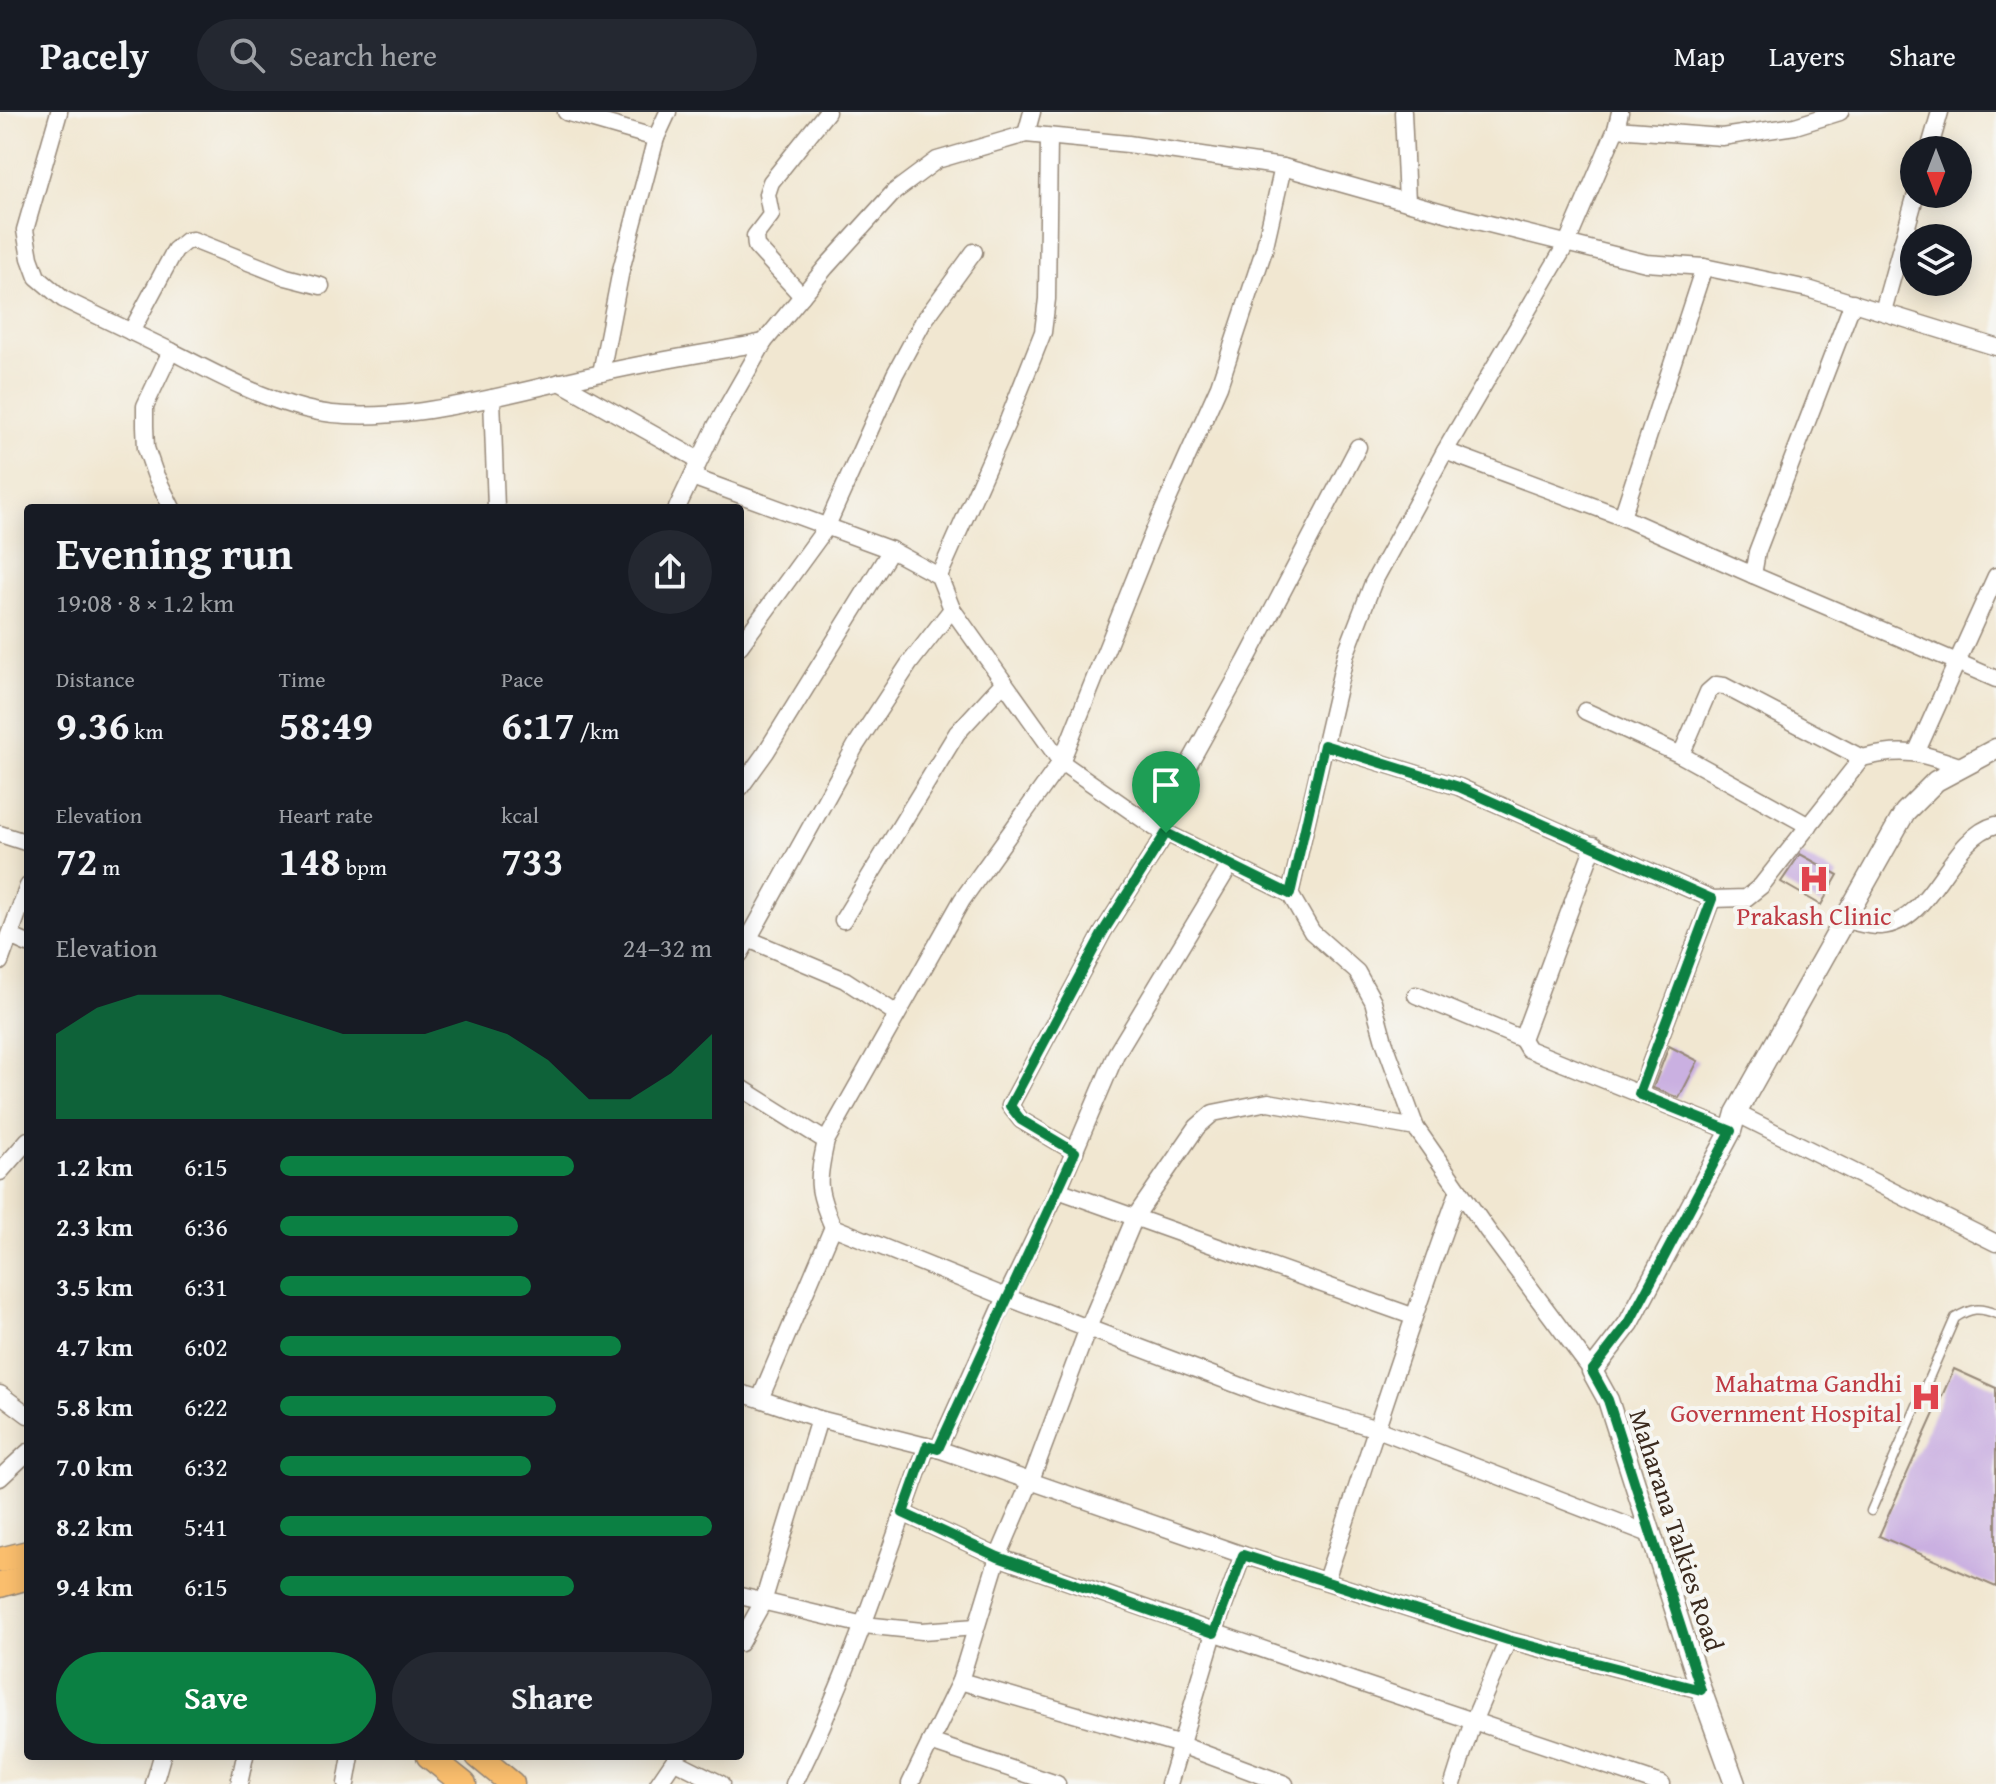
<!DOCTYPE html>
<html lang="en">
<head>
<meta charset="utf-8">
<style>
  :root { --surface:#171b24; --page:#242831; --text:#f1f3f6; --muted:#9ea1a6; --line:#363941; --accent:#0b8043 }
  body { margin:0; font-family:"Gentium Book Plus",serif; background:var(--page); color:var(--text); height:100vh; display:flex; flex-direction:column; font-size:30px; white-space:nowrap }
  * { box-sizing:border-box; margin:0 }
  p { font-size:26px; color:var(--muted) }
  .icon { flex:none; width:44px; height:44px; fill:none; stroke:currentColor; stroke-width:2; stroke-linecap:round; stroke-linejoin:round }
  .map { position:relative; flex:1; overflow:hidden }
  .drawer { position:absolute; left:24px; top:392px; width:720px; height:1256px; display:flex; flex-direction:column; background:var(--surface); border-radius:8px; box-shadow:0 4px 20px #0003 }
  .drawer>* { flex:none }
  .needle { width:52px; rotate:180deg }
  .controls { position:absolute; left:1900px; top:24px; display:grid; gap:16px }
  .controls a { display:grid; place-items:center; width:72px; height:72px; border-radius:50%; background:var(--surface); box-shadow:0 4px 20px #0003; font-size:40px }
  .pin { position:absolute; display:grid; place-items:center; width:68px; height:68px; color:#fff; margin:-82px -34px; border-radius:50% 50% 50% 0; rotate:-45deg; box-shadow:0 0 8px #0007 }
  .pin .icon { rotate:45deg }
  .round { display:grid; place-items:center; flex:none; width:84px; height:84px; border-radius:42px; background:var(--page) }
  .overview { display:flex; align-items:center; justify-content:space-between; height:136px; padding:0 32px }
  h1 { font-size:44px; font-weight:800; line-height:60px }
  .figures { display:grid; grid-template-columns:repeat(3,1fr); gap:12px; height:136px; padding:8px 32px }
  .figures div { display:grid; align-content:center }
  .figures b { font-size:40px; font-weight:800 }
  .figures small { font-size:22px; font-weight:400 }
  .figures p { font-size:22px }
  .chart { height:224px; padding:16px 32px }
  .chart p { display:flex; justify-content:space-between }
  .chart svg { width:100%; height:144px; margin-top:8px; fill:var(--accent); opacity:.7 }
  .button { display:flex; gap:16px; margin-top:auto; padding:16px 32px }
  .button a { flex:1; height:92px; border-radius:48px; background:var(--accent); color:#fff; font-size:32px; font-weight:800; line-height:92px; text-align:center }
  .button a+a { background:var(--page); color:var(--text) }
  ul { padding:0 32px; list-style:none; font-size:26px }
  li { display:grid; grid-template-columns:128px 96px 1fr; align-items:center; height:60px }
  li i { height:20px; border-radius:10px; background:var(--accent) }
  header { display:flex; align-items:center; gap:48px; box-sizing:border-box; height:112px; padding:0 40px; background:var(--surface); border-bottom:2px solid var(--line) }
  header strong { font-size:38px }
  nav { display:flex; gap:44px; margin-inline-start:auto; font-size:28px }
  .search { width:560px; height:72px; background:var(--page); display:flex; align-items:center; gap:20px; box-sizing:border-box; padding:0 28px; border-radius:44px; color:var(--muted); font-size:30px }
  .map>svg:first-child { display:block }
  .building { fill:#cab0e1 }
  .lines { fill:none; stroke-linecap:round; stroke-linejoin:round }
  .service-casing { stroke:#968878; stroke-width:11 }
  .minor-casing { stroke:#968878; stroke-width:19 }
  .tertiary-casing { stroke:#968878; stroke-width:23 }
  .primary-casing { stroke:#968878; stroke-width:27 }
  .service { stroke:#fff; stroke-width:8 }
  .minor { stroke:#fff; stroke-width:16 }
  .tertiary { stroke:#fff; stroke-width:20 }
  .primary { stroke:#fabe6d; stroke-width:24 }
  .route-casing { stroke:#fff; stroke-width:16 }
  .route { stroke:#0b8043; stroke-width:10 }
  .labels { text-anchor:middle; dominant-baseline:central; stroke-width:8; stroke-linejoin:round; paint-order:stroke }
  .health-label { font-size:26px; fill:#be3a42; stroke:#f6f6f2 }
  .street-label { font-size:26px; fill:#3b2a1e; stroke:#f6f6f2 }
</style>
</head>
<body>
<header>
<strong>Pacely</strong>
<div class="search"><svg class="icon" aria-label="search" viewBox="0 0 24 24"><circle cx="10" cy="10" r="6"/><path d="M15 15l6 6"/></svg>Search here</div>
<nav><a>Map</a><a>Layers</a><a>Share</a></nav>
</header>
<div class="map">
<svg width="1996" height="1672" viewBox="0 0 1996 1672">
  <rect width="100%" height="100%" fill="#f6f6f2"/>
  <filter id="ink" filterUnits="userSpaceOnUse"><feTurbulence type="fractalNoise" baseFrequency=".0125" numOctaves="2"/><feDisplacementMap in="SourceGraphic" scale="16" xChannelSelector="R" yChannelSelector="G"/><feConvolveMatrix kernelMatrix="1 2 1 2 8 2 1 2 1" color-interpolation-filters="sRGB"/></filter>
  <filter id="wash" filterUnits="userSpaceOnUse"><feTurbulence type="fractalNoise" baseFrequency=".006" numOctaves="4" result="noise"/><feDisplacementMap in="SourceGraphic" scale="32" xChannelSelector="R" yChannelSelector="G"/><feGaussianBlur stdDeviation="1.8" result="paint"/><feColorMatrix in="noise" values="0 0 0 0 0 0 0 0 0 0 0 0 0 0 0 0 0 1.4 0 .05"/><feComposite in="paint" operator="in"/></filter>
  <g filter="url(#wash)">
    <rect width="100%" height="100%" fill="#f1e7d1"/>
    <g id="blocks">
      <g class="building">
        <path d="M1800 742 1838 763 1821 793 1781 770Z"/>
        <path d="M1669 934 1698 949 1679 986 1653 976Z"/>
        <path d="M1954 1257 1996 1276V1475L1879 1424Z"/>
      </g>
    </g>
  </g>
  <g filter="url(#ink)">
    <use href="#blocks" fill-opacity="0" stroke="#968878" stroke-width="2"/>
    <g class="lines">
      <g class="service-casing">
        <path id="service" d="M1871 1399 1955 1206C1971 1196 1979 1195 1996 1202"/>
      </g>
      <g class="minor-casing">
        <g id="minor">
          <path d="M59 0 25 118 30 146 37 165 63 187 171 239 145 294V314L146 336 155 362 172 396"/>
          <path d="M566 0 656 26 668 0"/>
          <path d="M1403 0 1407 90"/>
          <path d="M1616 17 1722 25 1795 14 1840 0"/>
          <path d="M1026 22 1032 0"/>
          <path d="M1929 38 1940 0"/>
          <path d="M802 184 756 134 755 124 771 103 767 82 771 70 827 0"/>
          <path d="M1883 199 1916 82"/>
          <path d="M131 220 175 138 186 129 193 128 286 165 321 174"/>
          <path d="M171 239C214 261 258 285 305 297 389 319 512 280 597 262 652 249 709 241 764 230"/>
          <path d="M601 261 621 158 656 26"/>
          <path d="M560 270 699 348"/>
          <path d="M492 286 496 396"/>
          <path d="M1445 339 1622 405 1753 463 1757 440 1853 190"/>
          <path d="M692 365 891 438 939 464 952 497 1061 650 1154 715 1290 782 1312 820 1357 860 1373 889 1384 929 1416 1016 1487 1118 1592 1259"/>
          <path d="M677 396 716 314 764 230 826 155 894 80 937 48 1026 22 1128 32 1283 55 1453 103 1646 151 1704 155 1808 177 1996 235"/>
          <path d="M1622 405 1704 155"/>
          <path d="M1753 463 1957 550 1917 639"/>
          <path d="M939 464 1007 311 1043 220 1047 187 1049 25"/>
          <path d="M1996 464 1957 550 1996 567"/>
          <path d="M740 534 826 416 895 262 923 210 974 140"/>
          <path d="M1585 599 1681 643 1809 714"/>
          <path d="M1324 633 1459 675 1712 787 1746 786 1761 774 1862 646C1905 635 1921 641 1962 655"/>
          <path d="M1681 643 1708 580 1716 573 1724 574 1862 646"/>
          <path d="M740 676 766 640 891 438"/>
          <path d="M1154 715 1246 549 1358 335"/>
          <path d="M0 722 28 731"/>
          <path d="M1594 733 1522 927 1528 937 1731 1019"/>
          <path d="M1290 782 1346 541 1373 471 1445 339 1567 131 1616 17 1620 0"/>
          <path d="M843 808 957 621 1004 570"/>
          <path d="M1844 808C1856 810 1869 815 1881 814 1933 810 1949 725 1996 713"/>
          <path d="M10 824 28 832"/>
          <path d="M748 827 845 868 897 902"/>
          <path d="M740 842 856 633 909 552 952 497"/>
          <path d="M0 850 28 774"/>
          <path d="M1416 883 1522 927"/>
          <path d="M740 975 826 1029"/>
          <path d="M1639 982 1712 787"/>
          <path d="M1736 1001 1996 1131"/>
          <path d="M1075 1040 1021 1008 1010 994 1103 820 1166 721"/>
          <path d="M0 1060 28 1028"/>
          <path d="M1058 1078 1412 1204"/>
          <path d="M833 1115C816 1077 817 1069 826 1029L962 788 1061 650 1153 421 1219 274 1264 138 1283 55"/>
          <path d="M740 1281 760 1287"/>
          <path d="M0 1282 28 1303"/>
          <path d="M819 1307 938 1337 1243 1443 1508 1528 1701 1578"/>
          <path d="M938 1337 1006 1185 1058 1078 1116 942 1230 753"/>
          <path d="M0 1366 28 1340"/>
          <path d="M903 1401 998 1445 1354 1569 1661 1672"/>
          <path d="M1326 1468C1370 1338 1411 1207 1459 1078"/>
          <path d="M740 1484 864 1513 922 1519 976 1515"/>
          <path d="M740 1531 763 1490 819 1307 760 1287 833 1115 1006 1185 1262 1282 1377 1317 1652 1423"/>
          <path d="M960 1569 1181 1633 1285 1672"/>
          <path d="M930 1630 1057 1672"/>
          <path d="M675 1649 721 1672"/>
          <path d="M154 1672 162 1644"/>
          <path d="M239 1672 245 1644"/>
          <path d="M346 1672 351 1644"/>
          <path d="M658 1672 677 1644"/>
          <path d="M794 1672C849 1564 886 1448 927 1334"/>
          <path d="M910 1672 960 1569 998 1445 1031 1368 1088 1216 1135 1105 1197 1015 1213 1001 1268 990 1416 1016"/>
          <path d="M1169 1672 1214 1521 1243 1443"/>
          <path d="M1453 1672 1472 1612 1508 1528"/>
        </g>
      </g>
      <g class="tertiary-casing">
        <path id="tertiary" d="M1735 1672 1701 1578 1608 1288 1592 1259 1629 1211 1731 1019 1736 1001 1905 700 1936 669 1996 637"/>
      </g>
      <g class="primary-casing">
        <g id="primary">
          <path d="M0 1448 28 1441"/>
          <path d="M0 1473 28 1465"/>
          <path d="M429 1644 464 1672"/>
          <path d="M478 1644 512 1672"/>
        </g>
      </g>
      <use href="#service" class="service"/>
      <use href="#minor" class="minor"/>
      <use href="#tertiary" class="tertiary"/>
      <use href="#primary" class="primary"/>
    </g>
  </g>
  <g class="lines" filter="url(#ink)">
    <g class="route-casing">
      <path id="route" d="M1324 633 1459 675 1712 787 1639 982 1731 1019 1629 1211 1592 1259 1608 1288 1701 1578 1508 1528 1243 1443 1214 1521 998 1445 903 1401 927 1334 938 1337 1075 1040 1021 1008 1010 994 1103 820 1166 721 1290 782Z"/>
    </g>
    <use href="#route" class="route"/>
  </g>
  <defs>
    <g id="hospital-bare" transform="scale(2.4)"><path d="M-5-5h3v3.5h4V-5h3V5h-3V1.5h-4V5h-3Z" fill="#e0444e" stroke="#f6f6f2" stroke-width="2.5" paint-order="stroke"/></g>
  </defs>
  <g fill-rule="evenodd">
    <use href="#hospital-bare" x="1814" y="767"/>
    <use href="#hospital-bare" x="1926" y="1285"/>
  </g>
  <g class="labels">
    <g class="health-label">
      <text x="1814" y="803">Prakash Clinic</text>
      <text x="1902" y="1270" text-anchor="end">Mahatma Gandhi<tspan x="1902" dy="30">Government Hospital</tspan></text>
    </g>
    <g class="street-label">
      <text transform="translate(1677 1418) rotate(72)">Maharana Talkies Road</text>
    </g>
  </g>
</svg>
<div class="controls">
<a><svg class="needle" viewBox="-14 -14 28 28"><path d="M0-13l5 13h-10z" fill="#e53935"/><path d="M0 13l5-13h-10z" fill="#9ea1a6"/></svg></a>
<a><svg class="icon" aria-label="layers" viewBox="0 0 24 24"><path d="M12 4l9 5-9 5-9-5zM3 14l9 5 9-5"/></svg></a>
</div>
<div class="pin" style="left:1166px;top:721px;background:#1e9e55"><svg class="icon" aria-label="arrive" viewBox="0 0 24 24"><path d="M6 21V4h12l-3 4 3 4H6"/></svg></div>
<section class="drawer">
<div class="overview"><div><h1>Evening run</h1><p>19:08 · 8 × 1.2 km</p></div><a class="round"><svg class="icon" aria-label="share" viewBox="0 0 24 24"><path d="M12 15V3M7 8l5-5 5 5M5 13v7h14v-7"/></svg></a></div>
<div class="figures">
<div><p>Distance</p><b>9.36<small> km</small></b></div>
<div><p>Time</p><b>58:49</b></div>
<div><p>Pace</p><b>6:17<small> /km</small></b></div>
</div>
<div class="figures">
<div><p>Elevation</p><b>72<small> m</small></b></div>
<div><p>Heart rate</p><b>148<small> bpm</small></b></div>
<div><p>kcal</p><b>733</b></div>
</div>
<div class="chart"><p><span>Elevation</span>24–32 m</p>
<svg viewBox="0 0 160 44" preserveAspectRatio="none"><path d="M0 44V18L10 10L20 6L30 6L40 6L50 10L60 14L70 18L80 18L90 18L100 14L110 18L120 26L130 38L140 38L150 30L160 18V44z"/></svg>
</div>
<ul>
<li><b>1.2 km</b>6:15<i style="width:68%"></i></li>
<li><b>2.3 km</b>6:36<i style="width:55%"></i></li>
<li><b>3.5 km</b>6:31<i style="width:58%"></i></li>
<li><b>4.7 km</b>6:02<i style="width:79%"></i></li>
<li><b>5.8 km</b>6:22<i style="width:64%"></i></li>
<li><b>7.0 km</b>6:32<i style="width:58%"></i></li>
<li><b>8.2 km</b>5:41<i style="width:100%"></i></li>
<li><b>9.4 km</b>6:15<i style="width:68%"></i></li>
</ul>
<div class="button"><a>Save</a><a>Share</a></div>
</section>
</div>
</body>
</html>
